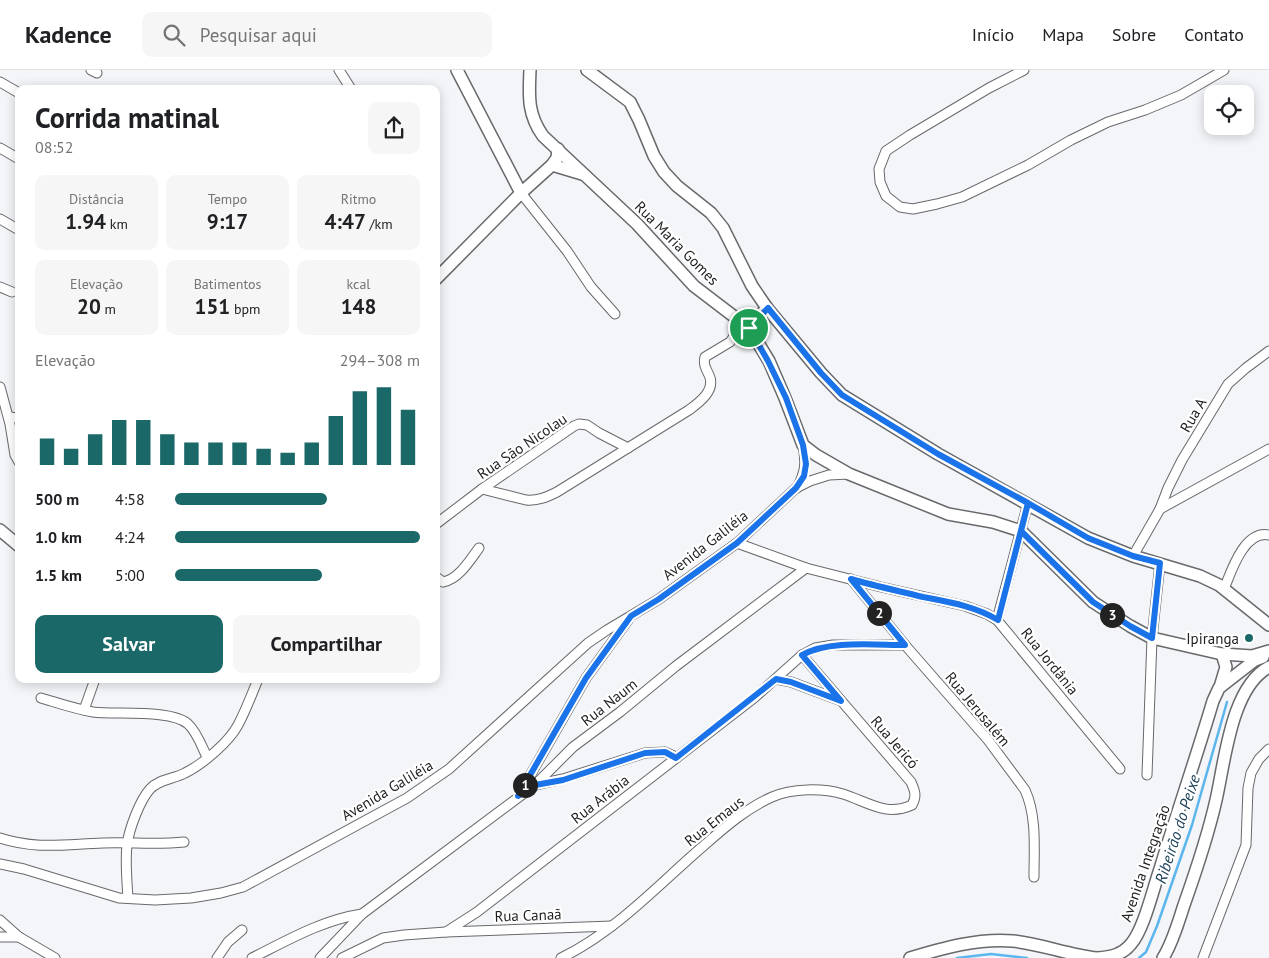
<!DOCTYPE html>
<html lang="pt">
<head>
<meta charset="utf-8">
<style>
  :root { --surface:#fff; --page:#f6f6f6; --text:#202124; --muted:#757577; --line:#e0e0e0; --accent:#1b6869 }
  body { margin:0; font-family:"PT Sans",sans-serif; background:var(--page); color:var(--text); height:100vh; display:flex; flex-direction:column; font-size:19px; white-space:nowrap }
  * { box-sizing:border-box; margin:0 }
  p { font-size:16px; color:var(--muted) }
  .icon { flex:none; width:28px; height:28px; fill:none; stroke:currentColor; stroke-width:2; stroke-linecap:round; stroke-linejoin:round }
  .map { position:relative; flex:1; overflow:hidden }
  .details { position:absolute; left:15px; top:15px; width:425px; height:598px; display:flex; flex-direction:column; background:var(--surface); border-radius:10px; box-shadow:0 2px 12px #0003 }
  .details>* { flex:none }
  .buttons { position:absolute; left:1204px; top:15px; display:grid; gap:10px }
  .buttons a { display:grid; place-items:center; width:50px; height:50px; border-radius:10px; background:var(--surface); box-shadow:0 2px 12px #0003; font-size:25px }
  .pin { position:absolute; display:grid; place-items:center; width:42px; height:42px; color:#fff; margin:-21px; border:2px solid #fff; border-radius:50%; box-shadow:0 1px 5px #0007 }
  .km { position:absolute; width:25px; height:25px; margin:-12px; border-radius:50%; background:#222; color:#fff; font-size:14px; line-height:25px; text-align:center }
  .round { display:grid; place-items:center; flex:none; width:52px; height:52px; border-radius:10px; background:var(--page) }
  .headline { display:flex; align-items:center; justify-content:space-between; height:85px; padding:0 20px }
  h1 { font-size:28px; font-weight:700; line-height:38px }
  .metrics { display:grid; grid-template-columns:repeat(3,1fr); gap:8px; height:85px; padding:5px 20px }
  .metrics div { display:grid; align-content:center; border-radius:10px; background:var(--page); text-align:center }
  .metrics b { font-size:21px; font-weight:700 }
  .metrics small { font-size:14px; font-weight:400 }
  .metrics p { font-size:14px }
  .chart { height:140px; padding:10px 20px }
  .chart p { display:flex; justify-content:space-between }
  .chart svg { width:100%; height:90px; margin-top:5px; stroke:var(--accent); stroke-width:6 }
  .action { display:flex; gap:10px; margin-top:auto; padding:10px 20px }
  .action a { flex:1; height:58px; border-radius:10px; background:var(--accent); color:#fff; font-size:20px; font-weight:700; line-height:58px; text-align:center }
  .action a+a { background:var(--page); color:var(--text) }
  ul { padding:0 20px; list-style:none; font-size:16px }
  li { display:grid; grid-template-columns:80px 60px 1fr; align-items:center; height:38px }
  li i { height:12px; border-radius:6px; background:var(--accent) }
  header { display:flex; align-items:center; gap:30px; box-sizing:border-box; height:70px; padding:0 25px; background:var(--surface); border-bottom:1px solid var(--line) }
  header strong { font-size:24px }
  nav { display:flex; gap:28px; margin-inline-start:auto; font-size:18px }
  .search { width:350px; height:45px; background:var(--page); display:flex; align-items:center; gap:12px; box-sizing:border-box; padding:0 18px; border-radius:10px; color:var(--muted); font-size:19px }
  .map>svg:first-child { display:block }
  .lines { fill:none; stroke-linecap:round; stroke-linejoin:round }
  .stream { stroke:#5cb6ee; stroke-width:2.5 }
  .minor-casing { stroke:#67696b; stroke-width:11 }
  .tertiary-casing { stroke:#67696b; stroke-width:14 }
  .minor { stroke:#fff; stroke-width:9 }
  .tertiary { stroke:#fff; stroke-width:11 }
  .route-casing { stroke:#fff; stroke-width:10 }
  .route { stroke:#1a73e8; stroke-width:6 }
  .poi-dot { fill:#1b6869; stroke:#fff; stroke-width:2 }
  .labels { text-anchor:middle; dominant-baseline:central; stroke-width:4.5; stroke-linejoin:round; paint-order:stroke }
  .street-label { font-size:15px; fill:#1e1f20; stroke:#fff }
  .poi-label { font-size:15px; fill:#1e1f20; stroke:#fff; text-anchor:end }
  .water-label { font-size:16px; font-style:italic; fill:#1c4259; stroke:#fff }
</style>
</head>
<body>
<header>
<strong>Kadence</strong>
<div class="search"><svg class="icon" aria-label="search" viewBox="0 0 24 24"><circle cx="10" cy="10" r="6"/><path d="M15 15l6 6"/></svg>Pesquisar aqui</div>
<nav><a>Início</a><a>Mapa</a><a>Sobre</a><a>Contato</a></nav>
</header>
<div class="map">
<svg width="1269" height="888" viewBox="0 0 1269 888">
  <rect width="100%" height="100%" fill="#f3f5f8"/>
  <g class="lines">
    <g class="stream">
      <path d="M957 888 991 884 1027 888"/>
      <path d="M1139 888 1146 882 1157 856 1192 755 1227 632"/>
    </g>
    <g class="minor-casing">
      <g id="minor">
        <path d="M91 0 97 3"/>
        <path d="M339 0 351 19"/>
        <path d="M1024 0 989 18 910 65 886 81 879 99 880 112 886 126 900 137 913 139 937 134 962 127 1028 95 1071 70 1108 52 1145 40 1181 25 1224 0"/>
        <path d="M0 12 19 23"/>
        <path d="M0 78 19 89"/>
        <path d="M521 123 567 181 591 217 615 244"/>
        <path d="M0 149 19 160"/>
        <path d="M0 217 12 222"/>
        <path d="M0 317 10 354 15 385 19 392"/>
        <path d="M9 347 19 348"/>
        <path d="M797 418C806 401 806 393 803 375"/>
        <path d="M482 419 526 430C538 431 547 427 557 422L689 340C700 332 716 320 709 305 706 299 703 294 705 287L730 272 743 253"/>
        <path d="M1160 439 1168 418 1182 390 1228 314 1246 298 1269 281"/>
        <path d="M436 454 482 419 574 356 579 354 587 355 599 363 628 378"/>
        <path d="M737 473 806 498 881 517 965 536 987 544 997 550 1120 699"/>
        <path d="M1133 486 1160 439 1269 379"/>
        <path d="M436 507 443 512C459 509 470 490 479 478"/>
        <path d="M851 509 905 575 988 670 1025 720C1037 746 1034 779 1034 807"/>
        <path d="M1224 519C1231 502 1244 460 1269 465"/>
        <path d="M997 550 1028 433"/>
        <path d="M776 609 791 612 839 630"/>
        <path d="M41 628C58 633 75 639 93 642 115 645 172 639 188 654 197 662 202 677 207 687"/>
        <path d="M84 640 95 609"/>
        <path d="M1147 705 1152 568 1160 493"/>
        <path d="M535 715 563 709 645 683 665 682 676 687"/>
        <path d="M520 723 586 608 628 550"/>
        <path d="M0 768C36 780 67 774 103 773 130 772 157 775 184 772"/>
        <path d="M0 794 24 799 119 828 155 830 191 828 221 823 243 817 407 728 449 699 588 573 607 560 659 529 737 473 796 418 810 411 829 405 849 404"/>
        <path d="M128 828C127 811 125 792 127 775 129 759 140 730 150 719 159 709 174 709 185 703 203 694 229 672 238 655 246 640 252 624 258 609"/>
        <path d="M0 850 19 867 55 888"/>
        <path d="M446 862 477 842 754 628 802 585 815 578 833 575H905"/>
        <path d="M0 867H19"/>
        <path d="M217 888 228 872 242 860"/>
        <path d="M252 888C288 870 322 850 362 844"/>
        <path d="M320 888 362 844 535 715 573 677 620 642 676 596 806 498"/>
        <path d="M342 888 383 868 404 865 446 862 612 856"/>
        <path d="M561 888C615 862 657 816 701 778 724 758 745 739 772 727 792 718 823 718 843 724 868 732 886 747 912 735 917 726 915 721 911 712L802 585"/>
        <path d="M1203 888 1246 775 1248 718 1251 703 1259 689 1269 679"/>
      </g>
    </g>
    <g class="tertiary-casing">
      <g id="tertiary">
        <path d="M457 0 521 123"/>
        <path d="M530 0C529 25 527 44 543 66L637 154 694 216 749 258 769 291 785 328 803 375 816 385 849 404 948 444 993 452 1021 461 1093 532 1130 556 1152 568 1222 584 1252 586 1269 581"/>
        <path d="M587 0 630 32 639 50 654 86 664 102 677 116 711 143 723 158 752 216 767 238 821 303 842 325 938 384 1088 468 1133 486 1200 506 1219 515 1269 555"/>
        <path d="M552 95 582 104"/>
        <path d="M436 209 521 123 552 95 557 88 558 79"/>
        <path d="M749 258 767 238"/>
        <path d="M0 460 19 476"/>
        <path d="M1220 617 1226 597 1222 584"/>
        <path d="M910 888C943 878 978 868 1013 871 1041 874 1069 885 1097 888 1111 887 1122 885 1131 874 1144 859 1153 819 1160 799 1177 743 1196 688 1213 631L1219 618 1255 590 1263 587"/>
        <path d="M1163 888C1173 872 1178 853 1184 835 1196 801 1208 766 1216 730 1225 691 1231 617 1269 597"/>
      </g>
    </g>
    <use href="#minor" class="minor"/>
    <use href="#tertiary" class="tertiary"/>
  </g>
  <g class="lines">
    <g class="route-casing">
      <path id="route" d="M749 258 768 291 786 328 803 375 806 394 804 406 796 418 737 473 659 529 631 546 586 608 518 726 535 715 563 710 645 683 665 682 676 688 776 609 791 612 841 631 802 585C828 570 875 575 905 575L851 509C875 516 899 521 923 527 949 532 975 536 998 550L1028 433 1088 468 1133 486 1160 493 1152 568 1130 556 1093 532 1021 461 1028 433 938 384 842 325 821 303 768 238 749 258"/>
    </g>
    <use href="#route" class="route"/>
  </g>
  <circle class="poi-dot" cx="1249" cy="568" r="5"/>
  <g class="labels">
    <g class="street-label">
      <text transform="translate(677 173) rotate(45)">Rua Maria Gomes</text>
      <text transform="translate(1193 345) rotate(-60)">Rua A</text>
      <text transform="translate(522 376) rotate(-34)">Rua São Nicolau</text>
      <text transform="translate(705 475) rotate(-38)">Avenida Galiléia</text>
      <text transform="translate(1050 591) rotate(51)">Rua Jordânia</text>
      <text transform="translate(609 632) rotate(-38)">Rua Naum</text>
      <text transform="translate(978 639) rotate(50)">Rua Jerusalém</text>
      <text transform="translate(895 672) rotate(49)">Rua Jericó</text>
      <text transform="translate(387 720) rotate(-31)">Avenida Galiléia</text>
      <text transform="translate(600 729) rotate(-38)">Rua Arábia</text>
      <text transform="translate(714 751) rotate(-38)">Rua Emaus</text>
      <text transform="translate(1145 793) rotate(-71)">Avenida Integração</text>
      <text transform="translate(528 845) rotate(-2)">Rua Canaã</text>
    </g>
    <g class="poi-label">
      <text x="1239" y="568">Ipiranga</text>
    </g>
    <g class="water-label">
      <text transform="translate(1177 759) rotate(-72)">Ribeirão do Peixe</text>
    </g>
  </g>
</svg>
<div class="buttons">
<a><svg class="icon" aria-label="locate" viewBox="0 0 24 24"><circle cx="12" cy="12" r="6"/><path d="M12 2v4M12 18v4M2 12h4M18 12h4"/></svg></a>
</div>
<div class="pin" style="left:749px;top:258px;background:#1e9e55"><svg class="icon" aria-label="arrive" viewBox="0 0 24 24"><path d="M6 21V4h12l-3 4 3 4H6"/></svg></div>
<b class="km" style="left:525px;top:715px">1</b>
<b class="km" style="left:879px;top:543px">2</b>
<b class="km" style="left:1112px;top:545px">3</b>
<section class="details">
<div class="headline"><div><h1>Corrida matinal</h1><p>08:52</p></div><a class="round"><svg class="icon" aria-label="share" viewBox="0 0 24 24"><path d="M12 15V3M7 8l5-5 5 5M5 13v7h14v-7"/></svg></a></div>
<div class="metrics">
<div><p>Distância</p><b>1.94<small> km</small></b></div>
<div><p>Tempo</p><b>9:17</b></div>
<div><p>Ritmo</p><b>4:47<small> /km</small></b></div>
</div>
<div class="metrics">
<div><p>Elevação</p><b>20<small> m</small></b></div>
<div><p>Batimentos</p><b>151<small> bpm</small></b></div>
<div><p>kcal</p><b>148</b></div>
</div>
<div class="chart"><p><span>Elevação</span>294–308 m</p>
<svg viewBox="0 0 160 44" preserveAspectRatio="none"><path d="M5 44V31M15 44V36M25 44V29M35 44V22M45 44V22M55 44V29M65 44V33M75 44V33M85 44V33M95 44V36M105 44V38M115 44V33M125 44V20M135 44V8M145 44V6M155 44V17"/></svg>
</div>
<ul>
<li><b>500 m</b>4:58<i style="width:62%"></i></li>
<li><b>1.0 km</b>4:24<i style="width:100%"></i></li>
<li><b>1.5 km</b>5:00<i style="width:60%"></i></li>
</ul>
<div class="action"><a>Salvar</a><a>Compartilhar</a></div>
</section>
</div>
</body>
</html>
